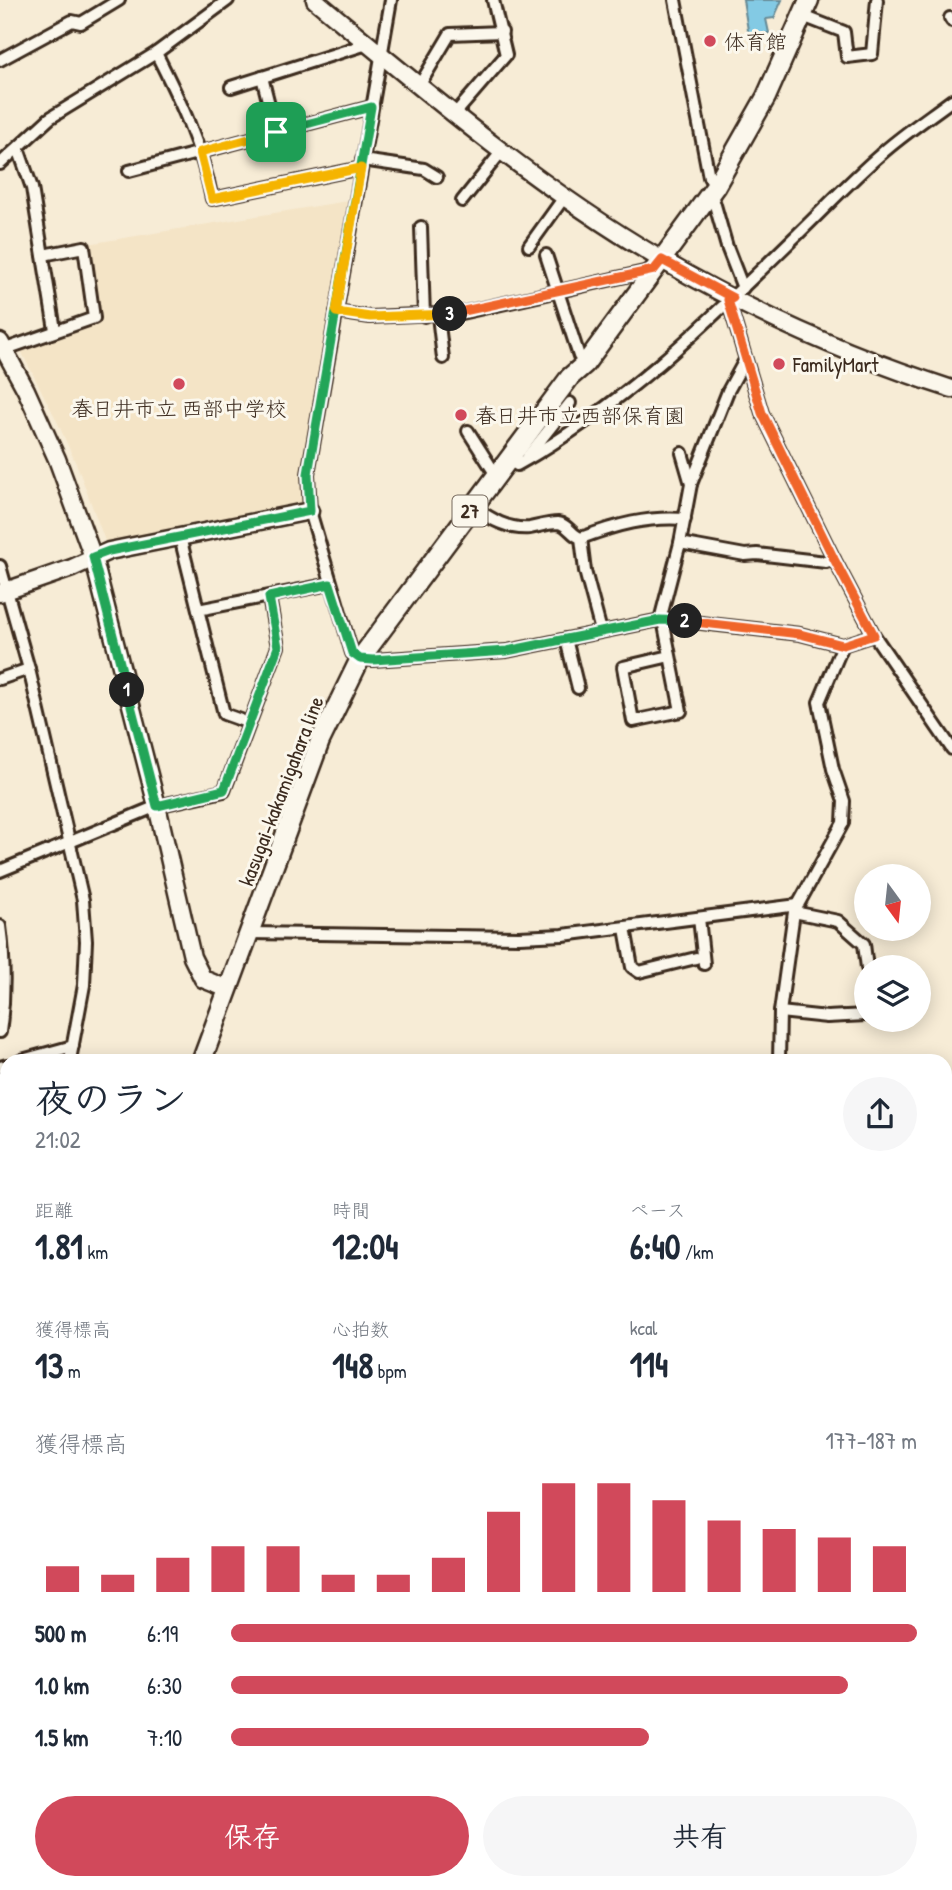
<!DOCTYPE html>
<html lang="ja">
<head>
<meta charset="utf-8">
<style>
  :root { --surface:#fff; --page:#f6f6f7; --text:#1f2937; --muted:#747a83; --accent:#d1495b }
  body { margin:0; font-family:"Patrick Hand","Klee One",sans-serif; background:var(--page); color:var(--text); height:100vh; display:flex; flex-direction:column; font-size:26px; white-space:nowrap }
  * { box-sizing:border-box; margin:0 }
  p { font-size:23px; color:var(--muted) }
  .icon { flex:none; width:38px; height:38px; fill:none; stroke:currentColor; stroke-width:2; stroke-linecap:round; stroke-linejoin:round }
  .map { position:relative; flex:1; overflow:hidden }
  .panel { position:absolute; left:0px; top:1054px; width:952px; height:836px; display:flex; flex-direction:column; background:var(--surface); border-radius:21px 21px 0 0; box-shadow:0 4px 18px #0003 }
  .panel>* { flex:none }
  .needle { width:46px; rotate:165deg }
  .controls { position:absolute; left:854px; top:864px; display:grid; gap:14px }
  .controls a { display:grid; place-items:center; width:77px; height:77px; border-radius:50%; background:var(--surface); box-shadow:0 4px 18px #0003; font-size:35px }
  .pin { position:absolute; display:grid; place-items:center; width:60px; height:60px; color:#fff; margin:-30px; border-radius:14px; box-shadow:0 4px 10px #0006 }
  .km { position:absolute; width:35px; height:35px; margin:-18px; border-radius:50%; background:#222; color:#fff; font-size:19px; line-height:35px; text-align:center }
  .round { display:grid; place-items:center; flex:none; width:74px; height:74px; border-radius:37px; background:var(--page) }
  .head { display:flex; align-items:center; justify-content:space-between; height:119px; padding:0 35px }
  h1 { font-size:38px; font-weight:700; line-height:52px }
  .metrics { display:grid; grid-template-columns:repeat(3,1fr); gap:10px; height:119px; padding:7px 35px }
  .metrics div { display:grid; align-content:center }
  .metrics b { font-size:35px; font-weight:700 }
  .metrics small { font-size:19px; font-weight:400 }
  .metrics p { font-size:19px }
  .chart { height:196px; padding:14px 35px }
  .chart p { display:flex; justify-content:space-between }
  .chart svg { width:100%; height:126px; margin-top:7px; stroke:var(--accent); stroke-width:6 }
  .action { display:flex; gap:14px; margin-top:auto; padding:14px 35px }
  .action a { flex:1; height:80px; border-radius:42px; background:var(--accent); color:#fff; font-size:28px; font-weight:700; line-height:80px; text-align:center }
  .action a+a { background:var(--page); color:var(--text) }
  ul { padding:0 35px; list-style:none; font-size:23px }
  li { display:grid; grid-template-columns:112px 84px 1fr; align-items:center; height:52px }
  li i { height:18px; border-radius:9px; background:var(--accent) }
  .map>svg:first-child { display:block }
  .built { fill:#f4e4c6 }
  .water { fill:#83cae4; stroke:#668a95; stroke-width:2 }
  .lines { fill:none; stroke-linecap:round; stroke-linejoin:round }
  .stream { stroke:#668a95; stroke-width:3.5 }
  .street-casing { stroke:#3b2a1e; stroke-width:16 }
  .secondary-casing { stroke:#3b2a1e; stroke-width:21 }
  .primary-casing { stroke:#3b2a1e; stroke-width:23 }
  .street { stroke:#fbf7ec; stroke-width:10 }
  .secondary { stroke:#fbf7ec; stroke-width:16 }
  .primary { stroke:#fbf7ec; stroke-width:18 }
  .split-1-casing { stroke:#fff; stroke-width:14 }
  .split-2-casing { stroke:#fff; stroke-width:14 }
  .split-3-casing { stroke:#fff; stroke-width:14 }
  .split-4-casing { stroke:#fff; stroke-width:14 }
  .split-1 { stroke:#22a559; stroke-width:9 }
  .split-2 { stroke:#22a559; stroke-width:9 }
  .split-3 { stroke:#f0652b; stroke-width:9 }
  .split-4 { stroke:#f5b400; stroke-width:9 }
  .poi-dot { fill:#d1495b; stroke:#fbf7ec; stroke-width:2.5 }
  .labels { text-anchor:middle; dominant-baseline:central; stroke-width:6; stroke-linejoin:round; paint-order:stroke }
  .shield { fill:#fbf7ec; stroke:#75685c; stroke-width:2 }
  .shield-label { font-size:19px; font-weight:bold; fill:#3b2a1e }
  .poi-label { font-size:21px; fill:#3b2a1e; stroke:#fbf7ec; text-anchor:start }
  .street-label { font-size:21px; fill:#3b2a1e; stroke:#fbf7ec }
</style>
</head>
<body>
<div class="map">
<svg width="952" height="1890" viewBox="0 0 952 1890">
  <rect width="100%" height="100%" fill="#f7ecd6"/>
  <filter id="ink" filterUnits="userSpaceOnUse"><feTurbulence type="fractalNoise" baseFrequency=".0143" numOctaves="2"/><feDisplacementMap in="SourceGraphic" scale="14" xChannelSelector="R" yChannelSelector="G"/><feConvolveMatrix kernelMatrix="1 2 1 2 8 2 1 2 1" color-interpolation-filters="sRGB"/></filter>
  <g filter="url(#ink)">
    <path class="built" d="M353 200 303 474 299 486 303 487 305 503 299 508 108 544 105 541 78 468 56 419 20 349 97 320 88 244Z"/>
    <path class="water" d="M743 0H782L774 18 766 19 769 33 749 36Z"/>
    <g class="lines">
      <g class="stream">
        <path d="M945 1129 952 1128"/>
        <path d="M945 1665 952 1663"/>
        <path d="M945 1769 952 1767"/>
        <path d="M0 1807 7 1808"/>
        <path d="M60 1883 62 1890"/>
        <path d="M939 1883 940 1890"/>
        <path d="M425 1888 445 1883"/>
        <path d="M821 1890 843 1885"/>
      </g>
      <g class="street-casing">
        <g id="street">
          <path d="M391 0 308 474 310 511 352 653 360 659 373 660 507 651 660 620H674L800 634 843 645 874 635"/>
          <path d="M675 0 709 177 715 187"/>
          <path d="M803 16 844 32 847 57 872 54 877 0"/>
          <path d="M950 18 952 21"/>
          <path d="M156 53C180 100 202 147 212 199L361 168"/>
          <path d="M0 60 72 21 81 23 119 0"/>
          <path d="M262 77 276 132"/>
          <path d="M419 86 450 34 502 32"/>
          <path d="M231 87 367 44"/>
          <path d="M454 115 506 55 493 0"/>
          <path d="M18 148 32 188 55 330"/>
          <path d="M362 160 424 169 437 177"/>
          <path d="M0 164 50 118 156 53 228 0"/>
          <path d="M129 171 371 107"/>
          <path d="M711 191 727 247 743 288"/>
          <path d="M462 201 502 151"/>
          <path d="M421 227 424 316"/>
          <path d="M529 246 565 196"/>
          <path d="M546 255 579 356 585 364"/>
          <path d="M728 300 762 413 834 559 874 635 952 749"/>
          <path d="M336 312 370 317 461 313 653 270"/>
          <path d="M438 316 443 358"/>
          <path d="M0 351 94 318 84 247 43 255"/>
          <path d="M468 431 496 475"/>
          <path d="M528 456 570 403"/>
          <path d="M508 459 517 465C625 405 712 318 799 233 826 207 852 179 880 155 902 135 928 118 952 100"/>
          <path d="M691 484 728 391 745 360"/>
          <path d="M473 507C491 519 508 530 530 528 539 526 549 523 558 523 568 524 572 536 581 538L585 571 601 631"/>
          <path d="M180 537 224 714 249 723"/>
          <path d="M581 538C616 525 647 516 685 519"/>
          <path d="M680 543 745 555 757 554 826 562 834 559"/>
          <path d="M0 566 29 669 83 900 86 941 84 985 70 1060"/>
          <path d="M198 610 330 584"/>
          <path d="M660 620 680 543 691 484 682 453"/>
          <path d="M663 620 681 711 633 721 623 667 670 656"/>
          <path d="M566 639 578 688"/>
          <path d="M0 679 29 669"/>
          <path d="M0 871 157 806 224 791 278 647 269 597"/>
          <path d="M794 912 838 921 864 944 867 968"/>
          <path d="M699 918 704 964"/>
          <path d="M0 926C5 962 5 997 0 1032"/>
          <path d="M625 928 632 967 639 972 696 958"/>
          <path d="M250 933 519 937 563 935 798 905"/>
          <path d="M780 1012 827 1017 866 1015"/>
          <path d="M22 1060 73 1046"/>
          <path d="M779 1060 780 1012 794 912 843 823 844 801 833 769 819 702 843 645"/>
          <path d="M0 1067 7 1065"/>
          <path d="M945 1184 952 1181"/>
          <path d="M0 1201 7 1200"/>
          <path d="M0 1317 7 1315"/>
          <path d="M950 1373 952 1380"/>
          <path d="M952 1411V1413"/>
          <path d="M945 1456 952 1451"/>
          <path d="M0 1510 7 1504"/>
          <path d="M0 1622 7 1623"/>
          <path d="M945 1673 952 1671"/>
          <path d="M0 1712 7 1713"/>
          <path d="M0 1843H7"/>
          <path d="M153 1883 154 1890"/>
          <path d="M673 1883 675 1890"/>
          <path d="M933 1883 934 1890"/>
          <path d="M412 1885 422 1883"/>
        </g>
      </g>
      <g class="secondary-casing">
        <g id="secondary">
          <path d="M315 0C426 92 537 187 662 260 753 313 852 357 952 389"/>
          <path d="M0 342 26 390 57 459 93 557 157 806 192 957 203 979 228 989"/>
          <path d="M0 593 72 568 109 551 310 511"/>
          <path d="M0 1419 7 1413"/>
          <path d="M0 1446 7 1454"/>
          <path d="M945 1868 952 1866"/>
          <path d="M847 1890 878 1883"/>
        </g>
      </g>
      <g class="primary-casing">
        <g id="primary">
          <path d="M202 1060 320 741 360 659 570 377 585 364 715 187 766 97 809 0"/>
          <path d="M29 1890V1883"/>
        </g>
      </g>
      <use href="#street" class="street"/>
      <use href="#secondary" class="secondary"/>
      <use href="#primary" class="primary"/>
    </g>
  </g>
  <g class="lines" filter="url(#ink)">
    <g class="split-1-casing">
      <path id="split-1" d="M127 690 93 557 109 551 310 511 308 474 371 107 276 132"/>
    </g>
    <g class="split-2-casing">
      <path id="split-2" d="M127 690 157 806 224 790 278 647 269 597 330 584 352 653 360 659 373 660 507 651 660 620 685 621"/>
    </g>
    <g class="split-3-casing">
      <path id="split-3" d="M450 314 654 270 662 260 733 298 728 300 762 413 834 559 874 635 843 645 800 634 685 621"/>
    </g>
    <g class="split-4-casing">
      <path id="split-4" d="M276 132 200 152 212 199 361 168 336 312 370 317 450 314"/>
    </g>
    <use href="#split-1" class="split-1"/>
    <use href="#split-2" class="split-2"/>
    <use href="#split-3" class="split-3"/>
    <use href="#split-4" class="split-4"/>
  </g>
  <g class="poi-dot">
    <circle cx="710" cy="41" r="7"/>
    <circle cx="779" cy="364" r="7"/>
    <circle cx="179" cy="384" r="7"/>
    <circle cx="461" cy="415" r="7"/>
  </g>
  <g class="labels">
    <rect class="shield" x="452.5" y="495.5" width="35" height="31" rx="5"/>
    <g class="shield-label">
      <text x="470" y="511">27</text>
    </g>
    <g class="poi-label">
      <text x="724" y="41">体育館</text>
      <text x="793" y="364">FamilyMart</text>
      <text x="179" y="408" text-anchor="middle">春日井市立 西部中学校</text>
      <text x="475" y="415">春日井市立西部保育園</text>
    </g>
    <g class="street-label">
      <text transform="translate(281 791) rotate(-69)">kasugai-kakamigahara line</text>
    </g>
  </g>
</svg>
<div class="controls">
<a><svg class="needle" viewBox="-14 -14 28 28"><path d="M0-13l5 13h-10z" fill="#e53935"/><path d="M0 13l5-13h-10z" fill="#747a83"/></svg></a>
<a><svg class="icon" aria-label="layers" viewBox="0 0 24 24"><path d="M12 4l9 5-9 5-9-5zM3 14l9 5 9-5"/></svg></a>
</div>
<div class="pin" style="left:276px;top:132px;background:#1e9e55"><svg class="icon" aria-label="arrive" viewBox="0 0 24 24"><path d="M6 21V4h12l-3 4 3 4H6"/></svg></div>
<b class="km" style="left:127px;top:690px">1</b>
<b class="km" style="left:685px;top:621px">2</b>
<b class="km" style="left:450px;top:314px">3</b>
<section class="panel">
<div class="head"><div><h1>夜のラン</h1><p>21:02</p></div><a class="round"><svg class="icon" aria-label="share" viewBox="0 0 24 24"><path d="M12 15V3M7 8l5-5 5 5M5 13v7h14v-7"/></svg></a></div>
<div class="metrics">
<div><p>距離</p><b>1.81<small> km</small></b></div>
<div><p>時間</p><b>12:04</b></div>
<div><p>ペース</p><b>6:40<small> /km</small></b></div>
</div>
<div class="metrics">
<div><p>獲得標高</p><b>13<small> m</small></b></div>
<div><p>心拍数</p><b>148<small> bpm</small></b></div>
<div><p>kcal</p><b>114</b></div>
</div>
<div class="chart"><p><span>獲得標高</span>177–187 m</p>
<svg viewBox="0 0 160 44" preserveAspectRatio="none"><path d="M5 44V35M15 44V38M25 44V32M35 44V28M45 44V28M55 44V38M65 44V38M75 44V32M85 44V16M95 44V6M105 44V6M115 44V12M125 44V19M135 44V22M145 44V25M155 44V28"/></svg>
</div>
<ul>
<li><b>500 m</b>6:19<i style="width:100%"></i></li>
<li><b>1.0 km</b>6:30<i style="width:90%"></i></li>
<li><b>1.5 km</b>7:10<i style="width:61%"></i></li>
</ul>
<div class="action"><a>保存</a><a>共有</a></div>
</section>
</div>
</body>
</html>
